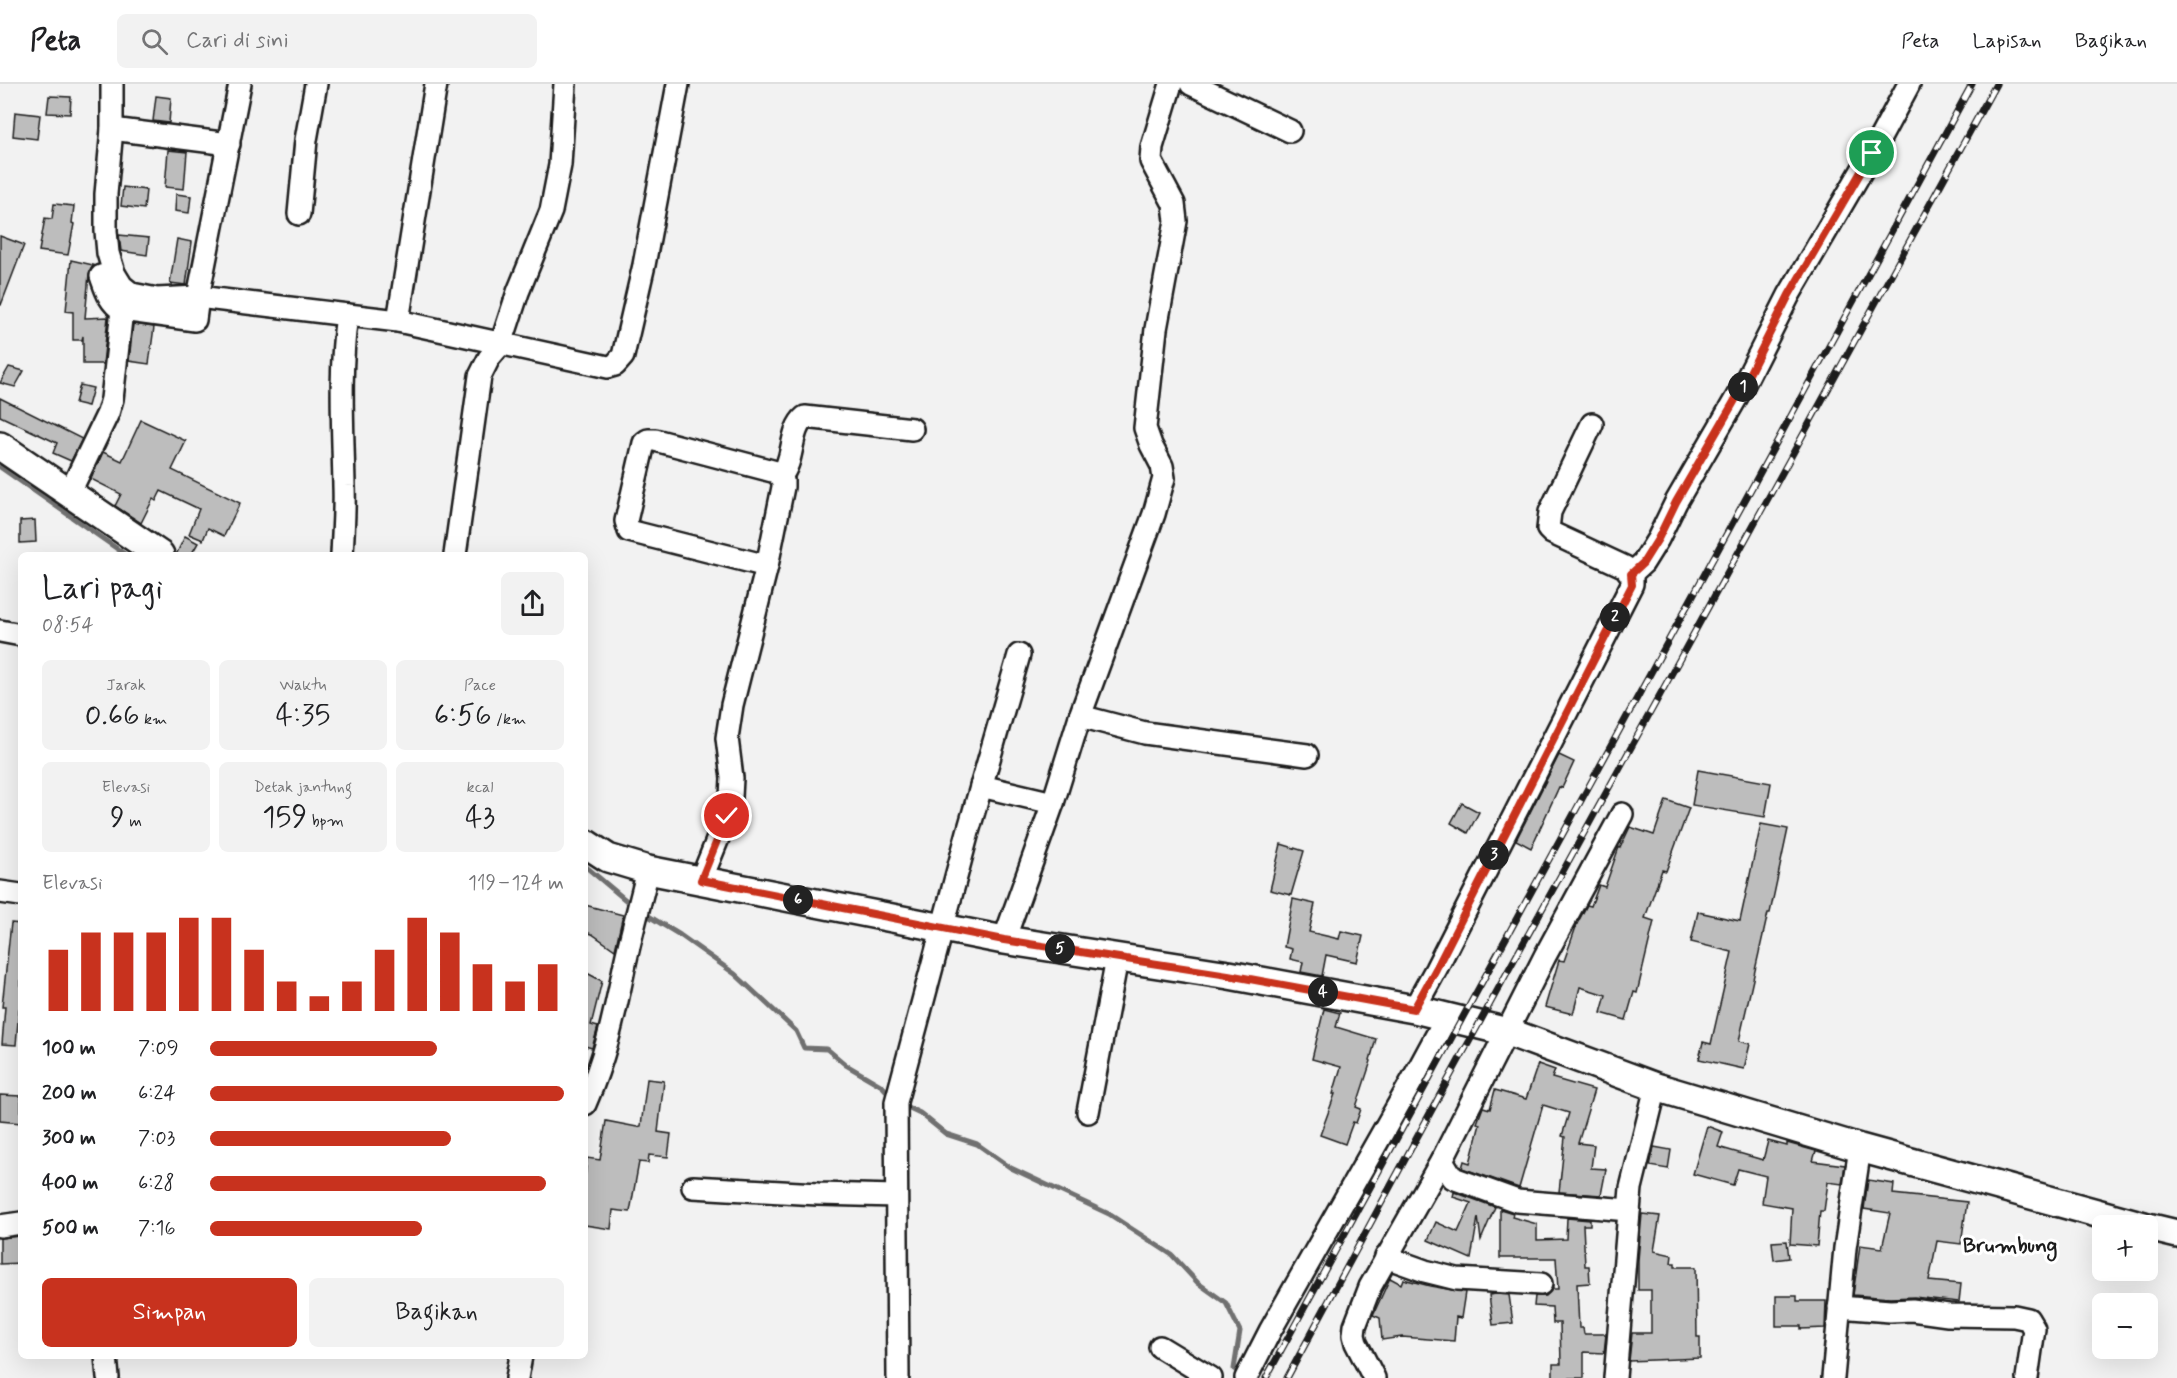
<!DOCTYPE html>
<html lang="id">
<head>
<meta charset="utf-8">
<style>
  :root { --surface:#fff; --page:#f2f2f2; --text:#202124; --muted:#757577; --line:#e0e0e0; --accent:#c8321e }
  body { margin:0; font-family:Mynerve,sans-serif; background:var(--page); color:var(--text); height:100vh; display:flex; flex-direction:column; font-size:22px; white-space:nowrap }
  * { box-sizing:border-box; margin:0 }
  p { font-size:20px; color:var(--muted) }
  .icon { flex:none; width:33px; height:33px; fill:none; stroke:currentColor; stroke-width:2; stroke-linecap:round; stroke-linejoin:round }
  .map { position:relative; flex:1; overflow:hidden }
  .panel { position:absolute; left:18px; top:468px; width:570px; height:807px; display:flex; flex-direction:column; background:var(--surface); border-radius:9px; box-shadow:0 6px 24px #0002 }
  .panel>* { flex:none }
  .fabs { position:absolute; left:2092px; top:1131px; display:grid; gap:12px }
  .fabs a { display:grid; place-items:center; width:66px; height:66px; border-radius:9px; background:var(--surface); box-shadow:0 6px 24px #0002; font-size:30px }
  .pin { position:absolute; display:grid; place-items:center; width:51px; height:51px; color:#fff; margin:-26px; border:3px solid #fff; border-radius:50%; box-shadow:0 2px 6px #0007 }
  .km { position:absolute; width:30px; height:30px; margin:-15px; border-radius:50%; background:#222; color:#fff; font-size:16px; line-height:30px; text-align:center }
  .round { display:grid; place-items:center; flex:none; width:63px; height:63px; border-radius:9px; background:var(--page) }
  .headline { display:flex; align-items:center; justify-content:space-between; height:102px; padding:0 24px }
  h1 { font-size:33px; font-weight:600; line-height:45px }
  .figures { display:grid; grid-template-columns:repeat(3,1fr); gap:9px; height:102px; padding:6px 24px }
  .figures div { display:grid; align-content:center; border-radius:9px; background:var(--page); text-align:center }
  .figures b { font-size:30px; font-weight:600 }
  .figures small { font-size:16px; font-weight:400 }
  .figures p { font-size:16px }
  .chart { height:168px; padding:12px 24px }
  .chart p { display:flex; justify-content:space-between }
  .chart svg { width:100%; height:108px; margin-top:6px; stroke:var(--accent); stroke-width:6 }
  .cta { display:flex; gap:12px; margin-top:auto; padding:12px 24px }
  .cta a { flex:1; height:69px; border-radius:9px; background:var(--accent); color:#fff; font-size:24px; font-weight:600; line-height:69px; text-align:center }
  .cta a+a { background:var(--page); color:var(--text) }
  ul { padding:0 24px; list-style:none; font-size:20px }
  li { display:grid; grid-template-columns:96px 72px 1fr; align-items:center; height:45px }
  li i { height:15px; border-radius:8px; background:var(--accent) }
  header { display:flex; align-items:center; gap:36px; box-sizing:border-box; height:84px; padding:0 30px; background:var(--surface); border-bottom:2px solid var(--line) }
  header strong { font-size:28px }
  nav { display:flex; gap:33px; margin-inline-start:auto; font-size:21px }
  .search { width:420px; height:54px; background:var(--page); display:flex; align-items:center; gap:15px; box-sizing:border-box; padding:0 21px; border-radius:9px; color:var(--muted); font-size:22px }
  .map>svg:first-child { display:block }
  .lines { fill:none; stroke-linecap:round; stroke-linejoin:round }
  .stream { stroke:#707070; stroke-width:5 }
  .building { fill:#bdbdbd; stroke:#1c1c1c; stroke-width:1.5 }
  .minor-casing { stroke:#1c1c1c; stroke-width:26 }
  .tertiary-casing { stroke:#1c1c1c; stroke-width:32 }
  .minor { stroke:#fff; stroke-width:21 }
  .tertiary { stroke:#fff; stroke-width:27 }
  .rail-casing { stroke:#1c1c1c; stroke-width:7 }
  .rail { stroke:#fff; stroke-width:4.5; stroke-dasharray:14; stroke-linecap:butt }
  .route-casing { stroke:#fff; stroke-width:12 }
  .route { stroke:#c8321e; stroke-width:8 }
  .labels { text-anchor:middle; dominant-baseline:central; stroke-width:6; stroke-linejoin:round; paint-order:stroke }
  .quarter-label { font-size:21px; font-weight:bold; fill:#1c1c1c; stroke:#fff }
</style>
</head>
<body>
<header>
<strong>Peta</strong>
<div class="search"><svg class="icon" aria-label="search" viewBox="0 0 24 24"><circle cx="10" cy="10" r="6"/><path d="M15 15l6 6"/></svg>Cari di sini</div>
<nav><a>Peta</a><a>Lapisan</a><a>Bagikan</a></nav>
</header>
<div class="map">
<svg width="2177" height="1294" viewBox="0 0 2177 1294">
  <rect width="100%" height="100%" fill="#f2f2f2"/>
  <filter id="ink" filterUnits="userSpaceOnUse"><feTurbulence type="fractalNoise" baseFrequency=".0167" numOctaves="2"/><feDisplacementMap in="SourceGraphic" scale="12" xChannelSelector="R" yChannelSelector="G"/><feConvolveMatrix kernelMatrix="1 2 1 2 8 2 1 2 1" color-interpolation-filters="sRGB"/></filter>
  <g filter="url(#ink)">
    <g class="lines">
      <g class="stream">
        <path d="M0 383 126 471"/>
        <path d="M585 782 634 823"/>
        <path d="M642 828 680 851 735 890 796 947 804 964 827 965 846 981 882 1002 892 1013"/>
        <path d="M901 1020 920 1029 946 1050 977 1060 1011 1084 1109 1130 1172 1171 1198 1199 1226 1219 1240 1247 1234 1285 1243 1290"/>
      </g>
    </g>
    <g class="building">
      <path d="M49 12 71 13 70 30 47 29Z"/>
      <path d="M156 12 171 14 169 39 153 37Z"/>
      <path d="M15 28 40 31 37 55 13 52Z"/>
      <path d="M168 66 187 68 184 105 165 103Z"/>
      <path d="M123 103 146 106 144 125 121 122Z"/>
      <path d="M176 110 191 112 189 129 175 127Z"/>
      <path d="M54 120 74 122 72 139 74 140 68 171 39 167 45 134 52 135Z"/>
      <path d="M119 151 149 154 147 171 121 167Z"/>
      <path d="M0 152 24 161 1 221H0Z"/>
      <path d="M177 155 192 158 186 201 170 199Z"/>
      <path d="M71 176 93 181 89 190 85 234 108 233 103 280H83V252L82 256H73V228L66 227Z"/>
      <path d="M133 240 154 243 149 280 129 277Z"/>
      <path d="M9 283 24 287 15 303 0 299Z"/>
      <path d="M80 301 93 304 88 322 75 319Z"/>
      <path d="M0 314 82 355 71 377 53 369 57 359 0 332Z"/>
      <path d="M141 336 186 357 172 386 240 419 224 452 208 444 203 456 189 450 199 425 161 407 156 417 153 415 141 439 115 422 121 410 91 395 103 368 122 377Z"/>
      <path d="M35 436 36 458 20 459V437Z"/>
      <path d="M185 452 198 459 191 471H176Z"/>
      <path d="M1559 671 1574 678 1562 704 1559 703 1531 764 1516 756Z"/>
      <path d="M1698 686 1771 699 1765 733 1692 721Z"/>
      <path d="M1666 716 1689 724 1666 787 1662 786 1645 834 1654 837 1637 909 1634 908 1626 936 1601 929 1606 911 1580 903 1573 930 1545 923 1559 876 1564 877 1577 840 1587 821 1591 822 1599 801 1605 803 1619 763 1620 764 1630 743 1654 751Z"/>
      <path d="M1462 719 1479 728 1468 749 1451 739Z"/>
      <path d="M1761 740 1788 745 1770 829H1768L1739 957 1750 960 1744 985 1699 975 1703 958 1711 960 1732 868 1691 858 1698 828 1740 837Z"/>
      <path d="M1281 760 1304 767 1291 811 1270 806Z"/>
      <path d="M1293 815 1315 820 1309 848 1339 855 1341 847 1363 852 1357 878 1326 871 1322 892 1301 888 1303 878 1290 875 1292 865 1284 863Z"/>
      <path d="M585 821 623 831 615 866 592 850 585 848Z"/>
      <path d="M11 839 21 840V925H19L16 961 2 960 5 923H2Z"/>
      <path d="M585 888 602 897 591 941 598 943 592 964 585 962Z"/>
      <path d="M1324 925 1340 929 1336 943 1376 955 1370 976 1371 977 1356 1023 1361 1025 1356 1039 1353 1038 1345 1060 1320 1051 1335 1010H1333L1341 983 1312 975Z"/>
      <path d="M1538 980 1555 986 1552 994 1594 1006 1578 1059 1594 1061 1591 1084 1606 1085 1601 1111 1559 1108 1565 1053 1562 1052 1569 1029 1543 1021 1519 1104 1462 1084 1464 1077 1470 1079 1480 1040 1477 1039 1483 1023 1490 1025 1495 1006 1526 1015Z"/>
      <path d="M647 995 664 997 658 1048 671 1050 668 1073 649 1071 648 1079 639 1078 630 1128 613 1126 611 1145 585 1141V1094L587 1074 600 1076 606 1037 637 1043 641 1042Z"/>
      <path d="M0 1011 21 1012V1039L0 1037Z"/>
      <path d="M1707 1042 1723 1048 1718 1063 1763 1076 1768 1057 1787 1062V1059L1816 1067 1813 1077 1845 1081 1842 1100 1828 1098 1824 1127H1820L1817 1162 1790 1160 1792 1124 1762 1119 1766 1092 1738 1085 1733 1101 1693 1090Z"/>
      <path d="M1654 1063 1671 1066 1668 1085 1650 1082Z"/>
      <path d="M1868 1096 1894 1100 1893 1110 1967 1118 1961 1160 1937 1157 1929 1197 1961 1200 1959 1218 1914 1213 1890 1214 1853 1211 1860 1161 1882 1164 1890 1129 1864 1125Z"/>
      <path d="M1454 1108 1495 1123 1481 1156 1478 1133 1471 1175 1428 1156 1436 1138 1458 1148 1471 1119 1453 1113Z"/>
      <path d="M1500 1125 1513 1129 1512 1133 1537 1140V1156L1566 1155 1567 1134 1590 1136V1141H1583L1585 1182H1589L1590 1199 1577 1200 1579 1244H1583L1584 1250H1606L1604 1269 1584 1268V1294H1553V1280H1561L1560 1239H1553L1552 1223 1534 1222 1535 1212H1546L1552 1205H1558L1556 1174H1500Z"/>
      <path d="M1642 1130 1660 1132 1654 1167 1672 1171 1671 1179H1675V1183H1696L1697 1253H1700V1274L1629 1277 1632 1249H1651V1206H1638V1176Z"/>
      <path d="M21 1152V1179L0 1180V1154Z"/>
      <path d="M1787 1157 1789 1174 1774 1176 1772 1158Z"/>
      <path d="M1390 1194 1401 1200 1403 1195 1430 1202 1465 1208 1461 1234 1456 1233 1454 1257 1402 1253 1382 1256 1380 1234 1373 1231Z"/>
      <path d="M1496 1210 1509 1211 1513 1239 1493 1241 1489 1211Z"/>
      <path d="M1776 1212H1797V1217H1826L1825 1244 1801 1245V1242H1776Z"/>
    </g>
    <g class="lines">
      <g class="minor-casing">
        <g id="minor">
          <path d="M112 0V45L106 110V147L108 169 114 189 122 202 132 210 157 215 198 213 398 237 608 283 615 281 623 272 644 181 678 0"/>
          <path d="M1191 0 1290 47"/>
          <path d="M112 45 229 60"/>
          <path d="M299 130 306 56 316 0"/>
          <path d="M114 189 101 192C106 206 109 218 122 226L195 236 198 213 240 0"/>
          <path d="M398 237 436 0"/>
          <path d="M781 392C795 376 789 346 805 333L912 345"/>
          <path d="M69 410 108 329 112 315 122 226"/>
          <path d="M342 471C343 448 345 425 344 402 343 344 339 287 347 231"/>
          <path d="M455 471 480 292 489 274 501 260 518 208 551 127 560 81 565 0"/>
          <path d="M1631 490 1643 479 1658 455 1676 418 1742 304 1789 211 1872 69 1909 0"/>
          <path d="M0 547 21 551"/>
          <path d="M1080 632 1145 649 1307 671"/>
          <path d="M981 702 1053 719"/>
          <path d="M701 796 727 732 731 713 732 694 727 654 732 621 767 482 783 403V396L776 388 655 356H648L644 359 626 437 629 447 767 482"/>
          <path d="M0 808 21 811"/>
          <path d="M1004 856 1053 719 1080 632 1154 430 1164 394 1162 382 1151 361 1145 344 1156 245 1176 137 1174 120 1151 77 1152 63 1171 0"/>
          <path d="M1414 925 1436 885 1632 500V492L1625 483 1552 449 1548 445 1550 428 1592 340"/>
          <path d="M585 1020C605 974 613 937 623 889 630 854 640 820 648 786"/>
          <path d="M1088 1028 1117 875"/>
          <path d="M1442 1076 1453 1094 1517 1117 1629 1126"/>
          <path d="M693 1103 818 1110 896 1112"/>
          <path d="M0 1142 21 1139"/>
          <path d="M1386 1173 1425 1187 1457 1195 1541 1200"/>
          <path d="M1839 1223 1890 1227 1912 1226 1948 1231 2014 1232 2028 1235 2034 1245 2027 1294"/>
          <path d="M1160 1263 1211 1294"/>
          <path d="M106 1272 108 1294"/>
          <path d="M517 1294 521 1272"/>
          <path d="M898 1294 896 1018 968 748 1019 571"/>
          <path d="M1246 1294 1270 1247 1413 995 1446 934"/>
          <path d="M1374 1294 1356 1259 1354 1251 1355 1242 1370 1203 1442 1076 1545 872 1622 730"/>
          <path d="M1615 1294 1631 1104 1656 1003"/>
          <path d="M1833 1294 1845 1164 1860 1064"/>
        </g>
      </g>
      <g class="tertiary-casing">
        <g id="tertiary">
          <path d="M0 362 160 471"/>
          <path d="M585 759 608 774 648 786 1004 856 1229 891 1414 925 1508 948 1656 1003 1860 1064 2144 1142"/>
          <path d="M2148 1143 2177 1150"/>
        </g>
      </g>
      <use href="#minor" class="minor"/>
      <use href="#tertiary" class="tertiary"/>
      <g class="rail-casing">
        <g id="rail">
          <path d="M1266 1294 1972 0"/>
          <path d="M1287 1294 1442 1007 1996 0"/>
        </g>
      </g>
      <use href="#rail" class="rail"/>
    </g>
  </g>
  <g class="lines" filter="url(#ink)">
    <g class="route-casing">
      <path id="route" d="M727 732 701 796 1004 856 1228 891 1414 925 1436 885 1632 501 1631 490 1643 479 1658 455 1676 418 1742 304 1789 211 1872 69"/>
    </g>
    <use href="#route" class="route"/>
  </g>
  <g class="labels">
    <g class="quarter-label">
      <text x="2010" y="1162">Brumbung</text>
    </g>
  </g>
</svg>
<div class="fabs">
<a>+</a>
<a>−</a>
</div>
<div class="pin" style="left:1872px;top:69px;background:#1e9e55"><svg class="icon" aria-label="arrive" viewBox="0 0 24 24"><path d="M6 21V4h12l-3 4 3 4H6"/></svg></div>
<div class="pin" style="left:727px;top:732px;background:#d93025"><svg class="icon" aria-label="check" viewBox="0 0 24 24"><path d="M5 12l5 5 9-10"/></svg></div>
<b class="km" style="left:1743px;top:303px">1</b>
<b class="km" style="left:1615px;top:533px">2</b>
<b class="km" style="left:1494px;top:771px">3</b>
<b class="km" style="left:1323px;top:908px">4</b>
<b class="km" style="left:1060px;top:865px">5</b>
<b class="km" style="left:798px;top:816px">6</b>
<section class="panel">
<div class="headline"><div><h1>Lari pagi</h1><p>08:54</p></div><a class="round"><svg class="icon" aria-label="share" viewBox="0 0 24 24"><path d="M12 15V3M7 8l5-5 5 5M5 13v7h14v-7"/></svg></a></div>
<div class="figures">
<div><p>Jarak</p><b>0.66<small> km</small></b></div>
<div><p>Waktu</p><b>4:35</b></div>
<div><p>Pace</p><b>6:56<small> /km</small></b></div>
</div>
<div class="figures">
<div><p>Elevasi</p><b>9<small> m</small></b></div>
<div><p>Detak jantung</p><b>159<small> bpm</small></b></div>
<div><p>kcal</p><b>43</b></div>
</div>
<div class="chart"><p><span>Elevasi</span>119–124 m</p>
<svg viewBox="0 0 160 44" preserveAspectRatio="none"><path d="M5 44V19M15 44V12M25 44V12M35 44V12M45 44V6M55 44V6M65 44V19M75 44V32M85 44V38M95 44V32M105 44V19M115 44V6M125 44V12M135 44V25M145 44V32M155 44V25"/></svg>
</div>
<ul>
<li><b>100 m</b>7:09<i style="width:64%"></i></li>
<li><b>200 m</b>6:24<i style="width:100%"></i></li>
<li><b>300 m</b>7:03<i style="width:68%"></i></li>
<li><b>400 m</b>6:28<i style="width:95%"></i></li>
<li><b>500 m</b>7:16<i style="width:60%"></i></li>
</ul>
<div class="cta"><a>Simpan</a><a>Bagikan</a></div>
</section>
</div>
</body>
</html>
